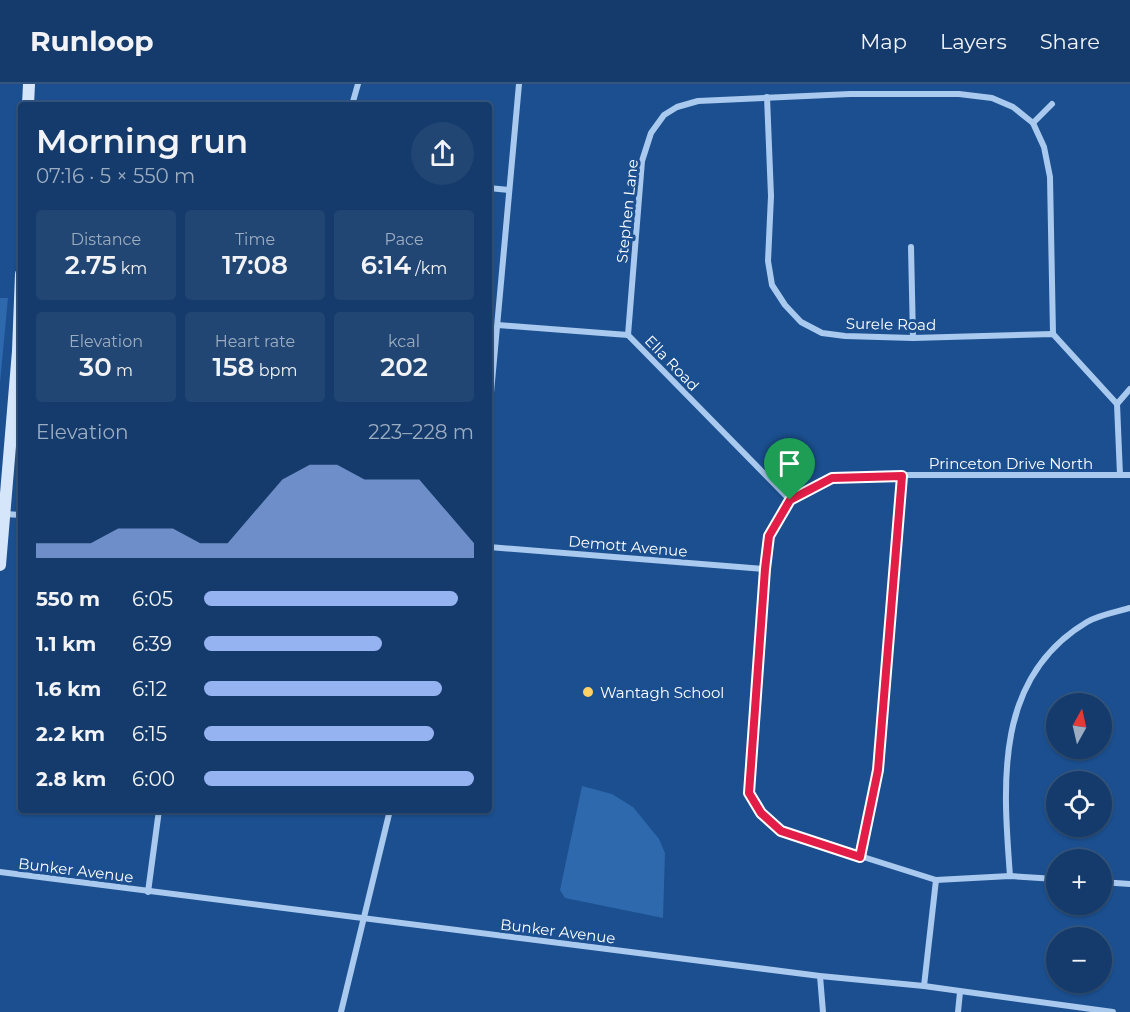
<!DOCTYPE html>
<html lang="en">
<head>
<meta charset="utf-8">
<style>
  :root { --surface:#143b6b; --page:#214673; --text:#f1f3f6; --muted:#9dadc1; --line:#33557e; --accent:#95b2f1 }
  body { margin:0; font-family:Montserrat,sans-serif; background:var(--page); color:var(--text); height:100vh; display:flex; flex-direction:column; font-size:22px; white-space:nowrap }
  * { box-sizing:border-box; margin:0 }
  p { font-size:20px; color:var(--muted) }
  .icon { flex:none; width:33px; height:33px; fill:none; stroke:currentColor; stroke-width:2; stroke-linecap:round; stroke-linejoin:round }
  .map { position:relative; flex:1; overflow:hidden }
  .panel { position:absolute; left:18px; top:18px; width:474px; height:711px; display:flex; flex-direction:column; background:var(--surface); border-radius:6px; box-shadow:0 2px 4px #0004,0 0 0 2px var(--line) }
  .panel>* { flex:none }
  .needle { width:39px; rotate:8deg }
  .tools { position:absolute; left:1046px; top:609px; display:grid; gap:12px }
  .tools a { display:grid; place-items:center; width:66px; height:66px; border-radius:50%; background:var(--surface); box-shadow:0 2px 4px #0004,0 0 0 2px var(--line); font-size:30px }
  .pin { position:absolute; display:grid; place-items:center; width:51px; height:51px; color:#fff; margin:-62px -26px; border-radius:50% 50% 50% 0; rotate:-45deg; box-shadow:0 0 6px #0007 }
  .pin .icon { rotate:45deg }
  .round { display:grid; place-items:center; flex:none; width:63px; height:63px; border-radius:32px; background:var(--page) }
  .summary { display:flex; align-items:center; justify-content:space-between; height:102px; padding:0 18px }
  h1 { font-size:33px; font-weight:600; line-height:45px }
  .stats { display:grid; grid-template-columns:repeat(3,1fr); gap:9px; height:102px; padding:6px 18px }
  .stats div { display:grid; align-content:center; border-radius:6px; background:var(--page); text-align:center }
  .stats b { font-size:26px; font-weight:600 }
  .stats small { font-size:16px; font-weight:400 }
  .stats p { font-size:16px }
  .chart { height:168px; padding:12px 18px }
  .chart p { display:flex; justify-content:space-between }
  .chart svg { width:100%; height:108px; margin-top:6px; fill:var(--accent); opacity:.7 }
  ul { padding:0 18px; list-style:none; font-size:20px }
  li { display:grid; grid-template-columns:96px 72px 1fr; align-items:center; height:45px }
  li i { height:15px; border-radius:8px; background:var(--accent) }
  header { display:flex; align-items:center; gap:36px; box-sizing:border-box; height:84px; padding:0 30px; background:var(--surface); border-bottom:2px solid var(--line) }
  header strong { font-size:28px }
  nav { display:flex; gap:33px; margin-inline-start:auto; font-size:21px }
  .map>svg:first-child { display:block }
  .green { fill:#2e69ad }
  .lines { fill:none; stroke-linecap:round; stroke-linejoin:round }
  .street { stroke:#a9c9ee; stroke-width:6 }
  .secondary { stroke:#d6e6fa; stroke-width:12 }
  .route-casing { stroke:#fff; stroke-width:12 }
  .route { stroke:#e11d48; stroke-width:8 }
  .poi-dot { fill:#ffd166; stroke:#1b4f8f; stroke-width:2 }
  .labels { text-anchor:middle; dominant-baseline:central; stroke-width:6; stroke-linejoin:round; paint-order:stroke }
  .street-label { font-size:15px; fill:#fff; stroke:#1b4f8f }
  .poi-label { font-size:15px; fill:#fff; stroke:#1b4f8f; text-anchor:start }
</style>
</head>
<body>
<header>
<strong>Runloop</strong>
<nav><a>Map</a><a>Layers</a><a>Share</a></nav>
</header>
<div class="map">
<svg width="1130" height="928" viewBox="0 0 1130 928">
  <rect width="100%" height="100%" fill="#1b4f8f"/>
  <g class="green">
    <path d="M0 214H8L0 299Z"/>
    <path d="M582 702 612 710 633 723 659 755 665 769 663 834 565 814 560 806Z"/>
  </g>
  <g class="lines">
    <g class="street">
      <path d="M767 13 771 112 768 177 772 201 785 221 801 238 822 249 845 252 913 254 1053 250 1117 320 1120 391"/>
      <path d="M352 21 358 0"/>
      <path d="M1033 39 1052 20"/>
      <path d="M489 104 509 106"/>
      <path d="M911 163 913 254"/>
      <path d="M498 241 628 251 790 416"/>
      <path d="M628 251 642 77 651 49 664 31 677 23 698 17 850 10H959L992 14 1013 23 1033 39 1044 63 1050 93 1053 250"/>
      <path d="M1117 320 1130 305"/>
      <path d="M489 331 519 0"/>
      <path d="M790 416 769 452 765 485 749 709 761 729 781 747 936 796 1010 792 1056 795"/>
      <path d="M790 416 832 394 902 391H1130"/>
      <path d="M5 430 21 431"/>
      <path d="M489 463 765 485"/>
      <path d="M860 773 878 686 902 391"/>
      <path d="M0 788 820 892 924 902 1113 928"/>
      <path d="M1010 792C1003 699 994 593 1087 538 1099 531 1116 528 1130 524"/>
      <path d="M1101 798 1130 800"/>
      <path d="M148 808 159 726"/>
      <path d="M820 892 823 928"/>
      <path d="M924 902 936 796"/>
      <path d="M341 928 390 726"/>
      <path d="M958 928 960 908"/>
    </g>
    <g class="secondary">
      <path d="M28 21 29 0"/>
      <path d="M0 481 18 267 21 190"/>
    </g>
  </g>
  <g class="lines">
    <g class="route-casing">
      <path id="route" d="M902 392 878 686 860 773 781 747 761 729 749 709 765 485 769 452 790 416 832 394Z"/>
    </g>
    <use href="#route" class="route"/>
  </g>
  <circle class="poi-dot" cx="588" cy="608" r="6"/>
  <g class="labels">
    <g class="street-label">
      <text transform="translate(627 127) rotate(-84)">Stephen Lane</text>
      <text transform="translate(891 240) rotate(1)">Surele Road</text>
      <text transform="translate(672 279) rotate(46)">Ella Road</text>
      <text x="1011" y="379">Princeton Drive North</text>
      <text transform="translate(628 462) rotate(5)">Demott Avenue</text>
      <text transform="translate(76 786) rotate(7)">Bunker Avenue</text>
      <text transform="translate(558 847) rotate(7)">Bunker Avenue</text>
    </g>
    <g class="poi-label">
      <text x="600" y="608">Wantagh School</text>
    </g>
  </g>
</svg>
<div class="tools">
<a><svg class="needle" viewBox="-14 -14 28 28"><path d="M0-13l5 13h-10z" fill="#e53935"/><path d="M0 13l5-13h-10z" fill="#9dadc1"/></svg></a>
<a><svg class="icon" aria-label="locate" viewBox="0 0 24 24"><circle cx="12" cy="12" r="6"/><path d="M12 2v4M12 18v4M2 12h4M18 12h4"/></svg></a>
<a>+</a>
<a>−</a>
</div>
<div class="pin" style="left:790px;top:416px;background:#1e9e55"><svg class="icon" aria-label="arrive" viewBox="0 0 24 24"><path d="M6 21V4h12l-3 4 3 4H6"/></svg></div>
<section class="panel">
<div class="summary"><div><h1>Morning run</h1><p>07:16 · 5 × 550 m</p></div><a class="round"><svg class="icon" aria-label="share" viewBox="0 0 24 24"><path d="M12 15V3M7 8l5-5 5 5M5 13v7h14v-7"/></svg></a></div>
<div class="stats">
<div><p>Distance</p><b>2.75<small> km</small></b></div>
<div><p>Time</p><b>17:08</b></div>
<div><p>Pace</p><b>6:14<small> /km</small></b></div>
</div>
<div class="stats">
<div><p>Elevation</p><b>30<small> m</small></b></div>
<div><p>Heart rate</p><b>158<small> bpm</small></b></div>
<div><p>kcal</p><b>202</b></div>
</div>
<div class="chart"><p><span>Elevation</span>223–228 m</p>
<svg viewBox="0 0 160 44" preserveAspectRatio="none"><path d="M0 44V38L10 38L20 38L30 32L40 32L50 32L60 38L70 38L80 25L90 12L100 6L110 6L120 12L130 12L140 12L150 25L160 38V44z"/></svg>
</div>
<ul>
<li><b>550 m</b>6:05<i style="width:94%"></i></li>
<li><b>1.1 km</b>6:39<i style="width:66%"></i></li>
<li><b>1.6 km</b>6:12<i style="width:88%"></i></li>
<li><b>2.2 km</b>6:15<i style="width:85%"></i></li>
<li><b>2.8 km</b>6:00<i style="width:100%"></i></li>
</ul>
</section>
</div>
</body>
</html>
